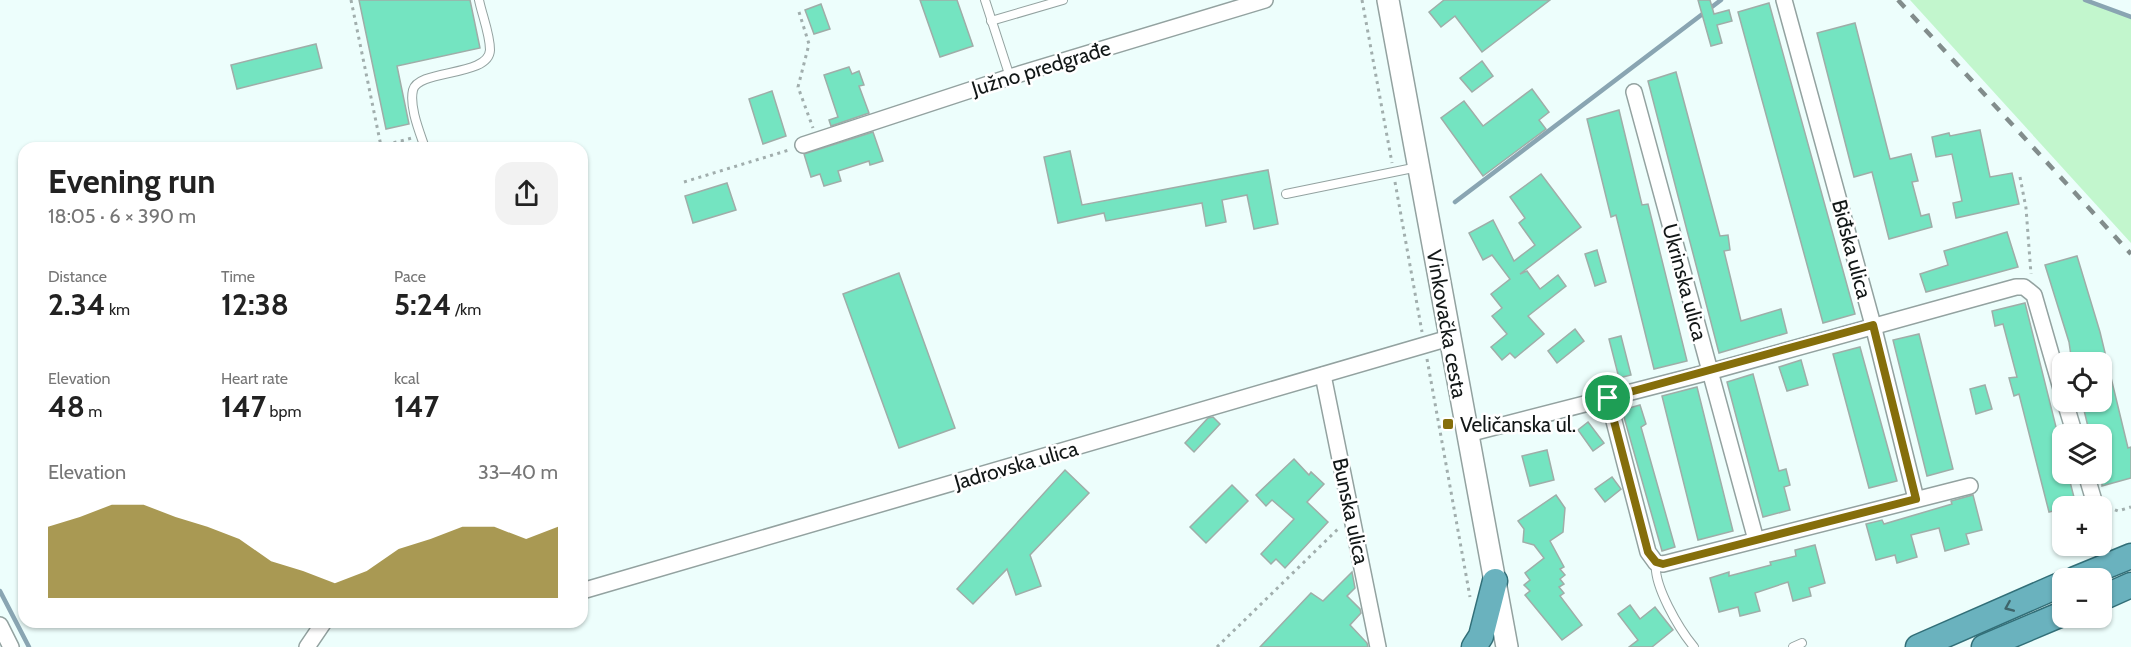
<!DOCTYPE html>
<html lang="en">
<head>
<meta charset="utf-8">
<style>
  :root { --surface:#fff; --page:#f2f2f2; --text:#222; --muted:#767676; --accent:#856e0b }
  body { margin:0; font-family:Cabin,sans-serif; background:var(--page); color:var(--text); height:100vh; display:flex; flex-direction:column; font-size:22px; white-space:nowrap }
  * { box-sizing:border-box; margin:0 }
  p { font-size:20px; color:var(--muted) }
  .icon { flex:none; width:33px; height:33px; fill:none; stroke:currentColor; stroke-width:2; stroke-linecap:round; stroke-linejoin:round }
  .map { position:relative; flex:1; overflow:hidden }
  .panel { position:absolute; left:18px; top:142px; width:570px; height:486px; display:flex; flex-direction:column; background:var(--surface); border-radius:18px; box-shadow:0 2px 4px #0004 }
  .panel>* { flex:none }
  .controls { position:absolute; left:2052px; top:352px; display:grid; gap:12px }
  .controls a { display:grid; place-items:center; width:60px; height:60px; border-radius:12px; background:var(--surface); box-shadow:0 2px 4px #0004; font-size:30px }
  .pin { position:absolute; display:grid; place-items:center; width:51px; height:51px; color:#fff; margin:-26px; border:3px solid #fff; border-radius:50%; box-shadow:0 2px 6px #0007 }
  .round { display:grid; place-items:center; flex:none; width:63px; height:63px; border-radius:18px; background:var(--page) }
  .overview { display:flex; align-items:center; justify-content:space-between; height:102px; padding:0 30px }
  h1 { font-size:33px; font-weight:700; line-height:45px }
  .metrics { display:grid; grid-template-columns:repeat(3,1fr); gap:9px; height:102px; padding:6px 30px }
  .metrics div { display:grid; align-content:center }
  .metrics b { font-size:30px; font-weight:700 }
  .metrics small { font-size:16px; font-weight:400 }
  .metrics p { font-size:16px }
  .chart { height:168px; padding:12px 30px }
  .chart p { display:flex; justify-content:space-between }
  .chart svg { width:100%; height:108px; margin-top:6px; fill:var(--accent); opacity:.7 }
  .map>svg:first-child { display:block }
  .green { fill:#c2f6cd }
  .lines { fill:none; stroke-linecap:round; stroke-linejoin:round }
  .stream { stroke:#89a5b2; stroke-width:4.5 }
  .building { fill:#74e4c1; stroke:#9fada8; stroke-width:1.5 }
  .service-casing { stroke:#93a2a0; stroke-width:10 }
  .minor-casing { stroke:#93a2a0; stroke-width:18 }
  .secondary-casing { stroke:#93a2a0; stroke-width:24 }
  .trunk-casing { stroke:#326f78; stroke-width:27 }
  .path { stroke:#a1aead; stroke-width:3; stroke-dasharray:3 4.5; stroke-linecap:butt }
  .service { stroke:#fff; stroke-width:8 }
  .minor { stroke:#fff; stroke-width:15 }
  .secondary { stroke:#fff; stroke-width:21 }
  .trunk { stroke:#6ab2be; stroke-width:24 }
  .rail { stroke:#828d8c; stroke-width:4.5; stroke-dasharray:10 10; stroke-linecap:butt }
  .oneway { stroke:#3e646a }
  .route-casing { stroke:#fff; stroke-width:12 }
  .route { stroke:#856e0b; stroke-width:8 }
  .poi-dot { fill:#856e0b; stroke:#fff; stroke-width:2 }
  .labels { text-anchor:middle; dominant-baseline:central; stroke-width:5; stroke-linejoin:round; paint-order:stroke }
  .street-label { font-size:21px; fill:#121717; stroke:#fff }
  .poi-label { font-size:21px; fill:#121717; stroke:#fff; text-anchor:start }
</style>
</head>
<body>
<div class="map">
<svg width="2131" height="647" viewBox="0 0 2131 647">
  <rect width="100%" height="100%" fill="#edfefc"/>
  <path class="green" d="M1910 0H2085L2131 17V243Z"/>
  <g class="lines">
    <g class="stream">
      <path d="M2085 0 2131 17"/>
      <path d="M1455 202 1721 0"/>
      <path d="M0 591 29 647"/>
    </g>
  </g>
  <g class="building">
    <path d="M359 0H470L480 48 397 66 409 124 386 129Z"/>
    <path d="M920 0H957L973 46 940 57Z"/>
    <path d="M1444 0H1550L1482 52 1455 16 1441 27 1429 12Z"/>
    <path d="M1698 0H1710L1714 14 1729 10 1732 21 1717 25 1722 43 1711 46Z"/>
    <path d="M1769 3 1855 314 1823 323 1738 12Z"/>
    <path d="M821 4 830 29 814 34 805 10Z"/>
    <path d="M1855 23 1890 159 1911 154 1918 181 1912 182 1921 216 1929 214 1932 227 1889 239 1872 172 1854 177 1817 33Z"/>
    <path d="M316 44 322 68 237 89 231 65Z"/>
    <path d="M1482 61 1493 76 1472 92 1460 78Z"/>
    <path d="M849 67 852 74 859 71 864 85 859 86 869 113 831 126 829 120 838 117 824 75Z"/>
    <path d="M1676 72 1720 236 1728 235 1730 250 1724 251 1741 321 1781 309 1787 333 1719 353 1648 81Z"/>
    <path d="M1532 89 1549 112 1539 120 1546 129 1483 176 1441 118 1464 101 1483 126Z"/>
    <path d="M772 91 786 136 763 144 749 99Z"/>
    <path d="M1619 110 1642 205 1648 204 1687 361 1654 369 1616 215 1611 217 1587 119Z"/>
    <path d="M1980 130 1990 177 2012 173 2019 204 1956 218 1953 203 1962 201 1952 154 1936 157 1932 137 1949 133 1950 136Z"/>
    <path d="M873 132 883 161 870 165 869 161 838 171 841 181 824 186 820 174 811 177 804 154Z"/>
    <path d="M1070 151 1082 205 1268 170 1278 224 1254 229 1247 195 1222 200 1226 222 1206 226 1202 203 1106 221 1104 213 1058 223 1044 157Z"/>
    <path d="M1541 174 1581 227 1520 274 1527 271 1540 289 1558 275 1566 286 1528 316 1544 334 1515 358 1510 353 1502 360 1491 347 1507 334 1492 316 1502 308 1491 294 1510 279 1492 255 1483 260 1469 233 1493 220 1514 261 1535 245 1519 223 1525 218 1510 197Z"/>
    <path d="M727 183 736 210 693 223 685 196Z"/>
    <path d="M2007 232 2018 267 1926 292 1920 274 1948 265 1944 251Z"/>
    <path d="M1597 250 1606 282 1595 286 1585 254Z"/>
    <path d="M2077 256 2100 332 2128 448 2131 447V478L2102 486V435H2090L2082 402H2102V363H2072L2069 342 2045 265Z"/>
    <path d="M899 273 955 428 899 448 843 294Z"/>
    <path d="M2025 303 2062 451V474H2068L2076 505 2049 512 2019 394 2014 396 2009 378 2017 377 2003 324 1995 326 1992 311Z"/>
    <path d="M1575 329 1584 341 1557 363 1548 351Z"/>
    <path d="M1919 334 1953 469 1927 476 1893 340Z"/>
    <path d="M1621 336 1631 375 1619 378 1609 339Z"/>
    <path d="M1860 347 1897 481 1869 488 1833 354Z"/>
    <path d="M1801 360 1808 385 1787 391 1779 367Z"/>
    <path d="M1753 374 1779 471 1786 469 1790 485 1784 487 1790 510 1763 517 1727 382Z"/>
    <path d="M1985 385 1992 409 1976 414 1970 389Z"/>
    <path d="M1697 387 1733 531 1698 540 1662 396Z"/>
    <path d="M1640 405 1646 424 1641 427 1675 547 1662 551 1622 410Z"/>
    <path d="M1213 417 1220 424 1194 452 1185 443 1208 418Z"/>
    <path d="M1588 422 1604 443 1593 451 1578 430Z"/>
    <path d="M1547 450 1554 480 1530 486 1522 456Z"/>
    <path d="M1294 459 1309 475 1311 472 1324 484 1307 502 1328 522 1285 568 1276 559 1271 564 1261 554 1294 519 1272 500 1266 506 1256 495Z"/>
    <path d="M1065 470 1089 493 1030 555 1041 586 1016 595 1007 569 973 604 957 589Z"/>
    <path d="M1612 477 1621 489 1605 502 1595 489Z"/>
    <path d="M1232 485 1248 501 1206 543 1190 527Z"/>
    <path d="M1556 495 1565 508 1563 532 1550 541 1564 567 1560 569 1565 575 1560 579 1564 584 1559 587 1564 593 1560 596 1582 625 1562 640 1525 595 1530 591 1524 585 1530 580 1525 573 1544 558 1534 545 1523 542 1524 529 1518 521Z"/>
    <path d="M1973 495 1982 530 1966 534 1969 544 1945 551 1939 528 1911 535 1917 557 1897 563 1895 555 1876 560 1866 524 1882 520 1884 524 1952 504 1951 501Z"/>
    <path d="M1815 545 1825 583 1809 588 1811 596 1793 601 1788 582 1755 593 1760 611 1740 616 1738 607 1719 612 1710 578 1729 572V576L1771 565 1770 562 1796 556 1795 550Z"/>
    <path d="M1352 572 1355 588 1347 596 1360 609 1361 613 1350 625 1367 643 1368 647H1260L1311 593 1323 601Z"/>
    <path d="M1630 605 1640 619 1655 607 1673 630 1652 647H1629L1638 640 1618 614Z"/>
  </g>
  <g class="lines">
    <g class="service-casing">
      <g id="service">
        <path d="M985 0 1010 77"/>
        <path d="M991 21 1063 0"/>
        <path d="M425 148C420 133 409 107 413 90 418 69 489 77 490 50 490 34 482 15 479 0"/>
        <path d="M1286 194 1418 167"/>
        <path d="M1656 563C1653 585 1679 629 1694 647"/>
        <path d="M1793 647 1802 643"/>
      </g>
    </g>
    <g class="minor-casing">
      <g id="minor">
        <path d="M1784 0 1873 325 1916 499"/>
        <path d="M1634 92 1756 540"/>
        <path d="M803 145 1010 77 1265 0"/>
        <path d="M1323 375 1378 647"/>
        <path d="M1608 398 1648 552 1656 563 1663 564 1970 486"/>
        <path d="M2065 402 2075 435"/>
        <path d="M1468 434 1709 372 2016 287H2024L2034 295 2062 392"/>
        <path d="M2086 474 2095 504"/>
        <path d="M582 591 1449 338"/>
        <path d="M0 625 11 647"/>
        <path d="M307 647 324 622"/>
      </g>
    </g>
    <g class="secondary-casing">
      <path id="secondary" d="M1388 0 1507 647"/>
    </g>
    <g class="trunk-casing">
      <g id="trunk">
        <path d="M2075 579 2131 556"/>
        <path d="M2102 598 2131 585"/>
        <path d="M1474 647 1481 636 1495 581"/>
        <path d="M1918 647 2062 584"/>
        <path d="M1984 647 2062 614"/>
      </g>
    </g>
    <g class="path">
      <path d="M351 0 381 146"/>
      <path d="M1362 0 1392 163"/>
      <path d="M799 12 809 44 798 87 813 128"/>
      <path d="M402 141 403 148"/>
      <path d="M381 148V146L412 138"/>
      <path d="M2020 177 2026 208 2031 274"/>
      <path d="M684 182 789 150"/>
      <path d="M1395 182 1422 332"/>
      <path d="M1427 359 1470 597"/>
      <path d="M2108 507 2118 511 2131 507"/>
      <path d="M1217 647 1339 528"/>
    </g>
    <use href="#service" class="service"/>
    <use href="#minor" class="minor"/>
    <use href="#secondary" class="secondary"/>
    <use href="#trunk" class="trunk"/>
    <path class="rail" d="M1898 0 2131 254"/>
  </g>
  <defs><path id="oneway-chevron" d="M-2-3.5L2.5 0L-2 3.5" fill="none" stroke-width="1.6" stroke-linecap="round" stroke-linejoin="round" transform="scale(1.5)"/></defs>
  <use class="oneway" href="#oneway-chevron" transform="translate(2009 607) rotate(157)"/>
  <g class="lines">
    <g class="route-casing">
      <path id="route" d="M1873 325 1916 499 1663 564 1656 562 1648 552 1608 398Z"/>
    </g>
    <use href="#route" class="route"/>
  </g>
  <rect class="poi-dot" x="1442" y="418" width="12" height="12" rx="3"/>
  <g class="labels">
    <g class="street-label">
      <text transform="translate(1041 68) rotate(-17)">Južno predgrađe</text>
      <text transform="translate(1852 249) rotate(75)">Biđska ulica</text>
      <text transform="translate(1685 282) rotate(75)">Ukrinska ulica</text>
      <text transform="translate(1447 324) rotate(80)">Vinkovačka cesta</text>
      <text transform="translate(1016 465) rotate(-16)">Jadrovska ulica</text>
      <text transform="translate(1351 511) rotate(78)">Bunska ulica</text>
    </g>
    <g class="poi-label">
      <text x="1460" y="424">Veličanska ul.</text>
    </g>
  </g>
</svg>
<div class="controls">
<a><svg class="icon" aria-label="locate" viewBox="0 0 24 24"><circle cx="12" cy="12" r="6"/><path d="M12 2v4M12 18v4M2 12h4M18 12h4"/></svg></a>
<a><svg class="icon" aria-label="layers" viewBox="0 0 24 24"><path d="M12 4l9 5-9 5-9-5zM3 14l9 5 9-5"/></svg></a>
<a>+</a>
<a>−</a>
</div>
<div class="pin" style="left:1608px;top:398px;background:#1e9e55"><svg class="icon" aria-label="arrive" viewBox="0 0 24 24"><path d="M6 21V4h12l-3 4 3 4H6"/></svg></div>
<section class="panel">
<div class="overview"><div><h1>Evening run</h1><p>18:05 · 6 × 390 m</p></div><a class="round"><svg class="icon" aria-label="share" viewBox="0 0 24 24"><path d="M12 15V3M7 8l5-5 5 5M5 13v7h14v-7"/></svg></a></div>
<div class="metrics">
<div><p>Distance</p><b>2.34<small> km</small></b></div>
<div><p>Time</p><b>12:38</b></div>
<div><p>Pace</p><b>5:24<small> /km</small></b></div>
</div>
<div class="metrics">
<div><p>Elevation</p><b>48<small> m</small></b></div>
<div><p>Heart rate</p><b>147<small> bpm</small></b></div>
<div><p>kcal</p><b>147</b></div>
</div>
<div class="chart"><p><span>Elevation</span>33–40 m</p>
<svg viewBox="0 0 160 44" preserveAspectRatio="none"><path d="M0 44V15L10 11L20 6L30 6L40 11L50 15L60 20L70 29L80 33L90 38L100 33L110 24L120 20L130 15L140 15L150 20L160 15V44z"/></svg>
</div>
</section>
</div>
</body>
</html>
